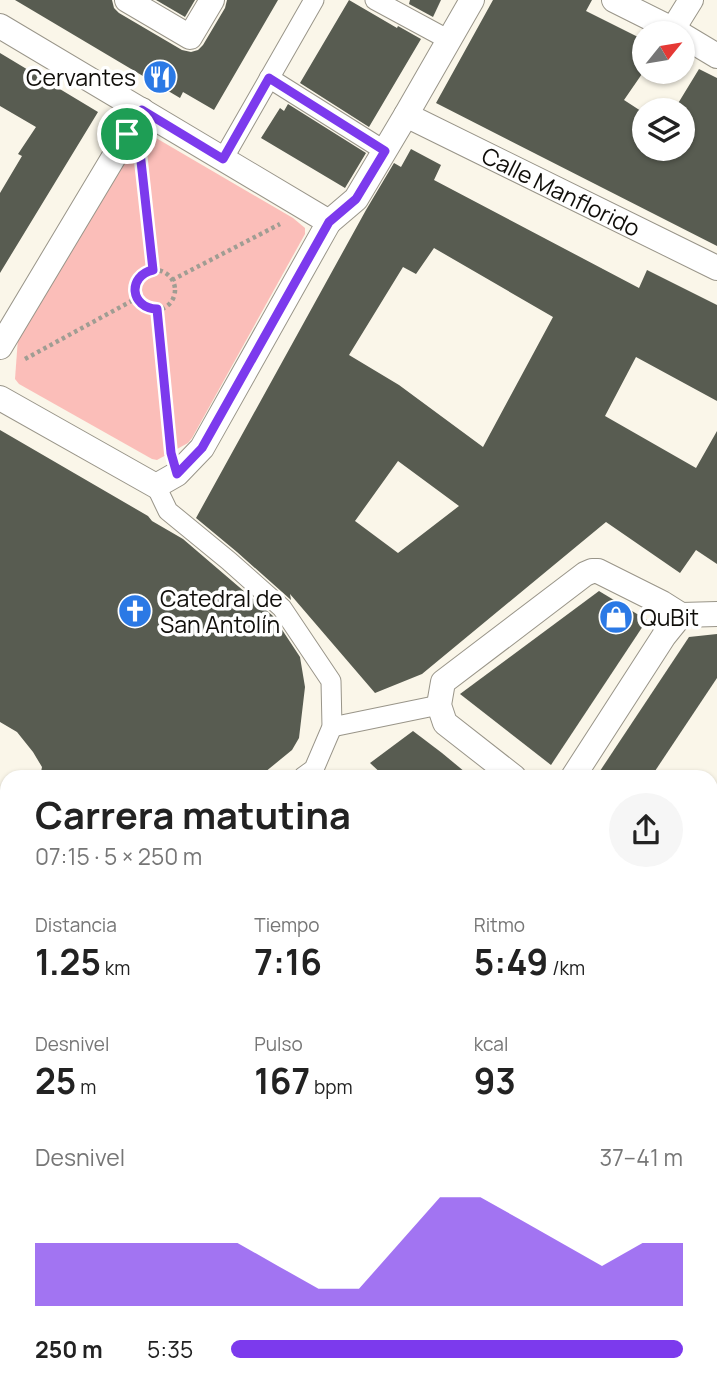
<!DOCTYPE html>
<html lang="es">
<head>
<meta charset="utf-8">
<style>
  :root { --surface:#fff; --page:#f6f6f6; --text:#222; --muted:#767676; --accent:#7c3aed }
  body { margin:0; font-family:Manrope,sans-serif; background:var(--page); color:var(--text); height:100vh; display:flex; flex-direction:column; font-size:26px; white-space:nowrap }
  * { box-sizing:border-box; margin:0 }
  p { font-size:23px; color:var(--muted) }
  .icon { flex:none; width:38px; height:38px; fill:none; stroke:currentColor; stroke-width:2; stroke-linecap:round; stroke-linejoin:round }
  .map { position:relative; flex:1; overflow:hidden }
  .sheet { position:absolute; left:0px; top:770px; width:718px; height:621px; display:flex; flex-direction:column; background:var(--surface); border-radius:21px 21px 0 0; box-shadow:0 2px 5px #0004 }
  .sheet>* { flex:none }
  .needle { width:46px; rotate:60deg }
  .buttons { position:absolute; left:632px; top:21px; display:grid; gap:14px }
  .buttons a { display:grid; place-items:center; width:63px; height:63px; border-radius:50%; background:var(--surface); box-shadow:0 2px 5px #0004; font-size:35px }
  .pin { position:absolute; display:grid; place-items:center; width:60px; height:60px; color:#fff; margin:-30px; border:4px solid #fff; border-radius:50%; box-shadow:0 2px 7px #0007 }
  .round { display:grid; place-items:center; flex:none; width:74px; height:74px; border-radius:37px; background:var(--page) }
  .overview { display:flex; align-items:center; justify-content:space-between; height:119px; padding:0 35px }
  h1 { font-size:38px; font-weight:700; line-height:52px }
  .stats { display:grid; grid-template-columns:repeat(3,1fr); gap:10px; height:119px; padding:7px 35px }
  .stats div { display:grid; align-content:center }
  .stats b { font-size:35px; font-weight:700 }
  .stats small { font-size:19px; font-weight:400 }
  .stats p { font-size:19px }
  .chart { height:196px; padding:14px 35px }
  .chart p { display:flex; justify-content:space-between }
  .chart svg { width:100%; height:126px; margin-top:7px; fill:var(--accent); opacity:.7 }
  ul { padding:0 35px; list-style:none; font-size:23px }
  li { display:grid; grid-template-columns:112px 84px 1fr; align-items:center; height:52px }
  li i { height:18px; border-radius:9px; background:var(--accent) }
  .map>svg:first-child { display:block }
  .green { fill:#fbbeb9 }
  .building { fill:#585c51; fill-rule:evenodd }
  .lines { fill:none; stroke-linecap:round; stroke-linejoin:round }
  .pedestrian-casing { stroke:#999589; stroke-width:21 }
  .minor-casing { stroke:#999589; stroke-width:26 }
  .path { stroke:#a09d93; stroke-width:4.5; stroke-dasharray:3.5 3.5; stroke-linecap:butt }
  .pedestrian { stroke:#fff; stroke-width:19 }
  .minor { stroke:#fff; stroke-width:24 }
  .route-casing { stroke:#fff; stroke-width:14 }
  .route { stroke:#7c3aed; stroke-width:9 }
  .labels { text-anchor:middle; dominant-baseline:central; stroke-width:7; stroke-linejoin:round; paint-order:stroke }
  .poi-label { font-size:23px; fill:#100e0a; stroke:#fff; text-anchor:start }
  .street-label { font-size:23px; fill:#100e0a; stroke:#fff }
</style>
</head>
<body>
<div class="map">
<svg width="717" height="1390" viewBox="0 0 717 1390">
  <rect width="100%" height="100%" fill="#faf6e9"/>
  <path class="green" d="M148 137 156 138 293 218 305 228V234L192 438 188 443 157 460 152 459 19 384 15 379 18 338 121 155Z"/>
  <g class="building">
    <path d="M15 0H112L114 8 119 13 182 50 191 52 198 50 203 45 225 8 227 0H278L214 110 183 92 180 98Z"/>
    <path d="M156 0H195L185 17Z"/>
    <path d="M349 0 397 28 398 26 421 39 369 127 300 83Z"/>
    <path d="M410 0H441L433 17 409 4Z"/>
    <path d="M493 0H592L586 11 644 40V71L624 100 644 113V149H682V110H674L699 69 717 78V246L436 103Z"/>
    <path d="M0 53 98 112 0 273V193L22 156 18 154 36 127 0 106Z"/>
    <path d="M288 104 366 153 345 188 261 138 280 108 284 111Z"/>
    <path d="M411 149 441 165 434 180 639 288 647 270 717 305V401L636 357 605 416 696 468 717 431V564L696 550 680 573 606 522 422 674 375 693 290 594 291 600 237 552 196 518 366 210 394 163 401 167ZM434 248 553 317 483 447 399 385 349 355 403 267 416 274ZM398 461 459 506 398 553 355 521Z"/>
    <path d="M0 430 148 516 152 521 183 539 273 616 300 657 305 687 299 738 292 750 259 777H40L42 767 33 752 17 732 0 722Z"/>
    <path d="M599 591 647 620 551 765 460 694Z"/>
    <path d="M717 634V678L651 777H596L689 637Z"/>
    <path d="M413 731 442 753 471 777H385L370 763Z"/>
  </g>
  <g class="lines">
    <g class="pedestrian-casing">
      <g id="pedestrian">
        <path d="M375 0 449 40"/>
        <path d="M269 78 385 151"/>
        <path d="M223 159 314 0"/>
        <path d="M156 486 168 511 229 561 282 608 331 681 332 727 314 769 303 777"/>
        <path d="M332 727 439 705"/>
        <path d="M0 977 7 965"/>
        <path d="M662 1384 667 1390"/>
      </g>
    </g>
    <g class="minor-casing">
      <g id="minor">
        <path d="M127 0 190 37 212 0"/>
        <path d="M614 0 680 33"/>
        <path d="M0 26 329 222 202 448 177 474 156 486 0 398"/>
        <path d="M673 29 691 0"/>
        <path d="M682 35 717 56"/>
        <path id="s1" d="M406 115 717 268"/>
        <path d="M329 222 356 199 406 115 472 0"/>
        <path d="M0 347 142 110"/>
        <path d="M681 615 717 614"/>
        <path d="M514 777 445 723 439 705 443 682 585 574 592 571H598L662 603 681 615"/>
        <path d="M573 777 664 636 681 615"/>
        <path d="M710 932 717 937"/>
        <path d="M710 1294 717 1290"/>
        <path d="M91 1390 97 1384"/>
        <path d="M589 1390 595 1384"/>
      </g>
    </g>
    <g class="path">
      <path d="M142 164 153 270"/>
      <circle cx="155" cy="290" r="20"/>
      <path d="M172 280 280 224"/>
      <path d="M157 309 170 444"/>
      <path d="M25 359 137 298"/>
    </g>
    <use href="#pedestrian" class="pedestrian"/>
    <use href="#minor" class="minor"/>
  </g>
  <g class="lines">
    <g class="route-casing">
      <path id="route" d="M269 78 385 151 356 199 329 222 202 448 177 474 171 453 157 309C130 308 127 276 153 270L139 143 127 134 142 110 223 159Z"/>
    </g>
    <use href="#route" class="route"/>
  </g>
  <defs>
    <g id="restaurant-disc" transform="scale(1.75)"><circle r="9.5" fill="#2b79e5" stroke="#fff"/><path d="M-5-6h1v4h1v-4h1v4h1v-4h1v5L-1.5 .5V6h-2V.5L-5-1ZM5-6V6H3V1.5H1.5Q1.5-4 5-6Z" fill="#fff"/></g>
    <g id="church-disc" transform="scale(1.75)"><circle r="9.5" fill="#2b79e5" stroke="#fff"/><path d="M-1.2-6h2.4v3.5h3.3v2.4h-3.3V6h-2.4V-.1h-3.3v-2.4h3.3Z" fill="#fff"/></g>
    <g id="shop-disc" transform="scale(1.75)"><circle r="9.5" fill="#2b79e5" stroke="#fff"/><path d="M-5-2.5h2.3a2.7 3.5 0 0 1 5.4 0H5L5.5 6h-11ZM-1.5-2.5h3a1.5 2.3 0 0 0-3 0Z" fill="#fff"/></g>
  </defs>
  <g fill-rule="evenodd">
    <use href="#restaurant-disc" x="160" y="77"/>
    <use href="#church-disc" x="135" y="611"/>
    <use href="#shop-disc" x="616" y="617"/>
  </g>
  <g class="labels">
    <g class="poi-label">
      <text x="136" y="77" text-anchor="end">Cervantes</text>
      <text x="160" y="598">Catedral de<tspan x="160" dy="26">San Antolín</tspan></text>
      <text x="640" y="617">QuBit</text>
    </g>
    <g class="street-label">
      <text stroke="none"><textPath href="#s1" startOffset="173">Calle Manflorido</textPath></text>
    </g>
  </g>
</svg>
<div class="buttons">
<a><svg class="needle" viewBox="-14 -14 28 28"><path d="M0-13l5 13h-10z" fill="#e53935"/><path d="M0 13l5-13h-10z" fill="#767676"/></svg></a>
<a><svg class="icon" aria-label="layers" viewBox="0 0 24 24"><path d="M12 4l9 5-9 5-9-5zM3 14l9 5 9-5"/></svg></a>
</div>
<div class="pin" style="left:127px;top:134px;background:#1e9e55"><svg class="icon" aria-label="arrive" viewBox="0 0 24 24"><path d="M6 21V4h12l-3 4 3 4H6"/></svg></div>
<section class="sheet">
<div class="overview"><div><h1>Carrera matutina</h1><p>07:15 · 5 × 250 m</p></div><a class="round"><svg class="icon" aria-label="share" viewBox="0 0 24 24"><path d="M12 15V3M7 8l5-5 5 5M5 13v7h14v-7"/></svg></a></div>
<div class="stats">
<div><p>Distancia</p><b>1.25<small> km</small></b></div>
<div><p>Tiempo</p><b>7:16</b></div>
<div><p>Ritmo</p><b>5:49<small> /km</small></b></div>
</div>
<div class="stats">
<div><p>Desnivel</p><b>25<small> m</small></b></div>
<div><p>Pulso</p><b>167<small> bpm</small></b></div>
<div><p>kcal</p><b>93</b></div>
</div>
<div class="chart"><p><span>Desnivel</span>37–41 m</p>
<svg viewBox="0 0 160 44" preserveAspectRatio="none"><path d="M0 44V22L10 22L20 22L30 22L40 22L50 22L60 30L70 38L80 38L90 22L100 6L110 6L120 14L130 22L140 30L150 22L160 22V44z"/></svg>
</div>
<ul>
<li><b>250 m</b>5:35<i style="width:100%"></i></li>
</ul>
</section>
</div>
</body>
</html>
